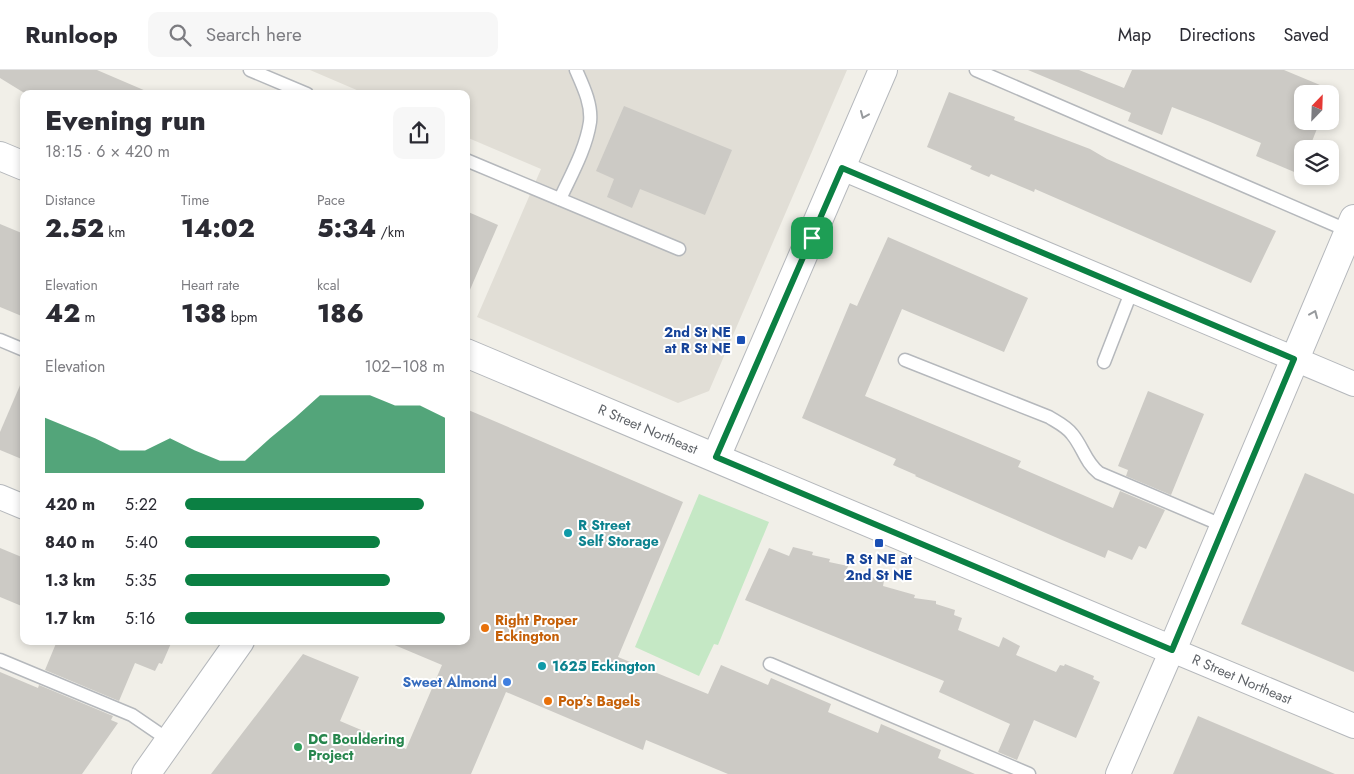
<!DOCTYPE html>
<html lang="en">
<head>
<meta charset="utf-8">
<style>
  :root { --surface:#fff; --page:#f7f7f7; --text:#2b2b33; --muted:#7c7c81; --line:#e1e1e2; --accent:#0b8043 }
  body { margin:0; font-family:Jost,sans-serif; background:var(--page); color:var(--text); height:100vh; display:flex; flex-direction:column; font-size:19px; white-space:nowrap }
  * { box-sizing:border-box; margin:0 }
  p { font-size:16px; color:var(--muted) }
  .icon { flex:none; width:28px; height:28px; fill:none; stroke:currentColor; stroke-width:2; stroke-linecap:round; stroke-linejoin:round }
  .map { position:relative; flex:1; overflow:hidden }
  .panel { position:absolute; left:20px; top:20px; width:450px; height:555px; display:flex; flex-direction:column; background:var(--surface); border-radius:10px; box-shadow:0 2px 8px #0003 }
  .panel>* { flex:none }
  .needle { width:32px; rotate:23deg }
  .fabs { position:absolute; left:1294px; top:15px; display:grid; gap:10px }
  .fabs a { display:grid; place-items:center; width:45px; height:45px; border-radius:10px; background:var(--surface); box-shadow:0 2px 8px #0003; font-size:25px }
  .pin { position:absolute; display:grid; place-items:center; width:42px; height:42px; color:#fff; margin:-21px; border-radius:10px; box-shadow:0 2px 8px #0006 }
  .round { display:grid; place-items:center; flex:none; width:52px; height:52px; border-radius:10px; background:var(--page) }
  .head { display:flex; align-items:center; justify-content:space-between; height:85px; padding:0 25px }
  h1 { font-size:28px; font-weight:800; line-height:38px }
  .metrics { display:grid; grid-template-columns:repeat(3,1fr); gap:8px; height:85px; padding:5px 25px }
  .metrics div { display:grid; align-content:center }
  .metrics b { font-size:25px; font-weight:800 }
  .metrics small { font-size:14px; font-weight:400 }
  .metrics p { font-size:14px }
  .chart { height:140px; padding:10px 25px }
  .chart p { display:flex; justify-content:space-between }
  .chart svg { width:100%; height:90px; margin-top:5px; fill:var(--accent); opacity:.7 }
  ul { padding:0 25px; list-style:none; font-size:16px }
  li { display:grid; grid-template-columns:80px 60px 1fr; align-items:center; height:38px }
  li i { height:12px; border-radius:6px; background:var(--accent) }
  header { display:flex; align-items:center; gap:30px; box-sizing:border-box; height:70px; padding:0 25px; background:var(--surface); border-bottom:1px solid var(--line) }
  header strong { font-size:24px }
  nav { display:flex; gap:28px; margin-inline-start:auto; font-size:18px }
  .search { width:350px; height:45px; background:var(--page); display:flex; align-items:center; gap:12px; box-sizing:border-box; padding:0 18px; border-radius:10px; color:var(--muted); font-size:19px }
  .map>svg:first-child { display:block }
  .education { fill:#e1ded6 }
  .green { fill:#c5e8c5 }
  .building { fill:#cccac5 }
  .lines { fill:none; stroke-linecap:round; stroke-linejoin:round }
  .service-casing { stroke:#b5b8bc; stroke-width:15 }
  .minor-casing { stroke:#b5b8bc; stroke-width:26 }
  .tertiary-casing { stroke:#b5b8bc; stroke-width:30 }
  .service { stroke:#fff; stroke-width:12 }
  .minor { stroke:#fff; stroke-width:24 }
  .tertiary { stroke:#fff; stroke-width:28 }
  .oneway { stroke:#979a9d }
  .route-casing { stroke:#fff; stroke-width:10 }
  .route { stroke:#0b8043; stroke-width:6 }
  .transit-dot { fill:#1a4fb4; stroke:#fff; stroke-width:2 }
  .culture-dot { fill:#0f9aa8; stroke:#fff; stroke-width:2 }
  .food-dot { fill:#e8710a; stroke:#fff; stroke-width:2 }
  .shop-dot { fill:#3f7fe0; stroke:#fff; stroke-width:2 }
  .leisure-dot { fill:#2e9e5b; stroke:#fff; stroke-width:2 }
  .labels { text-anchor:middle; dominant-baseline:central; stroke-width:4; stroke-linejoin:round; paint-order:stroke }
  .transit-label { font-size:14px; font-weight:bold; fill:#164399; stroke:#fff; text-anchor:end }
  .street-label { font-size:14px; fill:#5f6368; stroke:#fff }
  .culture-label { font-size:14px; font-weight:bold; fill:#0d838f; stroke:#fff; text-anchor:start }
  .food-label { font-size:14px; font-weight:bold; fill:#c56008; stroke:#fff; text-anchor:start }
  .shop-label { font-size:14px; font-weight:bold; fill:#366cbe; stroke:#fff; text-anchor:end }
  .leisure-label { font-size:14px; font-weight:bold; fill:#27864d; stroke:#fff; text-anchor:start }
</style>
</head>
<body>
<header>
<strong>Runloop</strong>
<div class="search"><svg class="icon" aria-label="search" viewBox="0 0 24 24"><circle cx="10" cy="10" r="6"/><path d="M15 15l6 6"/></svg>Search here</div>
<nav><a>Map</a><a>Directions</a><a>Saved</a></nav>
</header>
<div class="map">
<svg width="1354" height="704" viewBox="0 0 1354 704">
  <rect width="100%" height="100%" fill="#f1efe8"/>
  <path class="education" d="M310 0H847L709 321 678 333 477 247 541 99 466 67V24H366Z"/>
  <path class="green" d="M699 424 769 452 718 575 714 574 699 606 635 577Z"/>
  <g class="building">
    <path d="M0 0H97L153 24H26L0 8Z"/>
    <path d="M1028 0H1079L1124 18 1132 0H1284L1332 20 1330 26V24H1302V51H1320L1309 79H1302V95L1299 104 1256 86 1261 73 1208 51 1172 37 1162 65 1128 51 1131 43Z"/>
    <path d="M949 22 1015 47 1014 50 1090 79 1107 89 1276 161 1251 213 1035 119 1034 122 991 104 989 107 970 99 972 96 927 77Z"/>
    <path d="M624 36 732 80 705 145 640 119 632 138 607 127 614 109 596 101Z"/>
    <path d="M466 141 498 155 466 229Z"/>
    <path d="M0 154 24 164V247L0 237Z"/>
    <path d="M888 167 1028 228 1004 282 902 239 865 326 1021 391 1018 397 1113 438 1120 421 1165 440 1146 479 1139 476 1132 490 1108 480 1105 488 1062 470 915 406 916 405 893 395 896 389 802 348 850 233 857 236Z"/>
    <path d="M24 306V390L0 380V362Z"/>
    <path d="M1148 321 1204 344 1171 425 1126 406 1128 400 1118 396Z"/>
    <path d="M466 339 683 432 618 587 708 624 721 595 768 615 771 608 831 634 828 642 878 663 881 654 941 680 938 688 975 704H728L646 670 643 680 506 622 471 704H211L303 584 359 607 340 651 406 679 442 595 385 571H466Z"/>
    <path d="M1305 403 1354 424V602L1241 554Z"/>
    <path d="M793 477 813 482 812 485 830 489 829 492 848 496 847 499 884 511 883 516 915 525 914 528 936 531V534L955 540 954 545 962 548 958 560 999 577 1003 567 1020 576 1016 585 1056 602 1060 595 1064 596 1065 594 1094 606 1093 609 1100 612 1076 668 1034 650 1017 690 998 682 1010 654 939 622 944 611 745 530 769 478 789 486Z"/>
    <path d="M0 478 24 488V537L0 527Z"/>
    <path d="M57 571H172L162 594 159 593 155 601 135 593 119 631 45 600Z"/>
    <path d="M0 602 38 618 39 615 113 646 111 650 118 653 82 704H0Z"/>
    <path d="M1198 646 1335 704H1173Z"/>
  </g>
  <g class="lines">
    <g class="service-casing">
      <g id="service">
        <path d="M250 0 307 24"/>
        <path d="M976 0 1349 161"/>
        <path d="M466 90 679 179"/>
        <path d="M560 129C571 105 586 79 590 52 592 34 583 16 576 0"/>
        <path d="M0 270 24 280"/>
        <path d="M905 290 1049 347C1057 352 1066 356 1072 364 1083 377 1085 392 1099 403L1224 456"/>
        <path d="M1104 292 1132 220"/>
        <path d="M0 590 132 645 170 671"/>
        <path d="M770 594 1029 704"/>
      </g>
    </g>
    <g class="minor-casing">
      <g id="minor">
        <path d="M842 98 1354 314"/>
        <path d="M0 427 24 437"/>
        <path d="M1118 704 1172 580 1354 656"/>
      </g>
    </g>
    <g class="tertiary-casing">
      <g id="tertiary">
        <path d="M0 86 24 96"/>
        <path d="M466 283 1172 580 1354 149"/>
        <path d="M716 387 883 0"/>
        <path d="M146 704 240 571"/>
      </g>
    </g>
    <use href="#service" class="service"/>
    <use href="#minor" class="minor"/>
    <use href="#tertiary" class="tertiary"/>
  </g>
  <defs><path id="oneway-chevron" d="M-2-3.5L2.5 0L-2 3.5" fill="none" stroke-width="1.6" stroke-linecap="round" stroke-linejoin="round" transform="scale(1.25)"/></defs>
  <g class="oneway">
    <use href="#oneway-chevron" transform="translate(864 45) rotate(113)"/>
    <use href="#oneway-chevron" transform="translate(1314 244) rotate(-67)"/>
  </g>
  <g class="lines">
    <g class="route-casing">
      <path id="route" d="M842 98 1294 289 1172 580 716 387Z"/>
    </g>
    <use href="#route" class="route"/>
  </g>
  <g class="transit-dot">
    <rect x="736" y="265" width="10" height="10" rx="2.5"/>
    <rect x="874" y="468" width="10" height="10" rx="2.5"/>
  </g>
  <g class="culture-dot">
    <circle cx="568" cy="463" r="5"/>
    <circle cx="542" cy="596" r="5"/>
  </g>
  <g class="food-dot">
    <circle cx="485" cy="558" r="5"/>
    <circle cx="548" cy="631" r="5"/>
  </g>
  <circle class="shop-dot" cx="507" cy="612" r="5"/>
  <circle class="leisure-dot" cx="298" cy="677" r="5"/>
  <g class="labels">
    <g class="transit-label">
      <text x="731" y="262">2nd St NE<tspan x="731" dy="16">at R St NE</tspan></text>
      <text x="879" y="489" text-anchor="middle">R St NE at<tspan x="879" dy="16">2nd St NE</tspan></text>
    </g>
    <g class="street-label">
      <text transform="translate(648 359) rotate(23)">R Street Northeast</text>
      <text transform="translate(1242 609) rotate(23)">R Street Northeast</text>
    </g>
    <g class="culture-label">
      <text x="578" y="455">R Street<tspan x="578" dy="16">Self Storage</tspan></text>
      <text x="552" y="596">1625 Eckington</text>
    </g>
    <g class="food-label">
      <text x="495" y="550">Right Proper<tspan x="495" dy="16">Eckington</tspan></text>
      <text x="558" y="631">Pop’s Bagels</text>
    </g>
    <g class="shop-label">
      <text x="497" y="612">Sweet Almond</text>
    </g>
    <g class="leisure-label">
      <text x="308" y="669">DC Bouldering<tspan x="308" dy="16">Project</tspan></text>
    </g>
  </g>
</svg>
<div class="fabs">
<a><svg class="needle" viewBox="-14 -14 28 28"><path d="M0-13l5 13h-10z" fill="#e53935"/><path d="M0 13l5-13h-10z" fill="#7c7c81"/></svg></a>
<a><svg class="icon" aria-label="layers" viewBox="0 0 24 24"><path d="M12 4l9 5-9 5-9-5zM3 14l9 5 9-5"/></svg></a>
</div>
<div class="pin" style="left:812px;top:168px;background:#1e9e55"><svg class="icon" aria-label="arrive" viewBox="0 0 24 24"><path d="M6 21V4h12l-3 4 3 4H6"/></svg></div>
<section class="panel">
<div class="head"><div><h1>Evening run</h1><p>18:15 · 6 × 420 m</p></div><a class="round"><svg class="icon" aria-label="share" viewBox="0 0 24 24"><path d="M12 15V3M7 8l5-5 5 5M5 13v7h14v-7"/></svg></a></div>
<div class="metrics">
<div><p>Distance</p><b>2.52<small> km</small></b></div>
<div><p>Time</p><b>14:02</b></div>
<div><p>Pace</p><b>5:34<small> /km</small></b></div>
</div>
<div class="metrics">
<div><p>Elevation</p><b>42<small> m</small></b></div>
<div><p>Heart rate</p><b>138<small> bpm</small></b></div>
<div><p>kcal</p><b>186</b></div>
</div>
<div class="chart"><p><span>Elevation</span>102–108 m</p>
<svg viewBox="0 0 160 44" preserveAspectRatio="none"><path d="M0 44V17L10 22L20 27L30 33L40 33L50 27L60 33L70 38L80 38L90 27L100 17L110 6L120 6L130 6L140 11L150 11L160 17V44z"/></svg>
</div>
<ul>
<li><b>420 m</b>5:22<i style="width:92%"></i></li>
<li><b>840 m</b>5:40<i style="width:75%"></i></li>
<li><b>1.3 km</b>5:35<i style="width:79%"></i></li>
<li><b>1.7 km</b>5:16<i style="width:100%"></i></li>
</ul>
</section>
</div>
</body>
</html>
